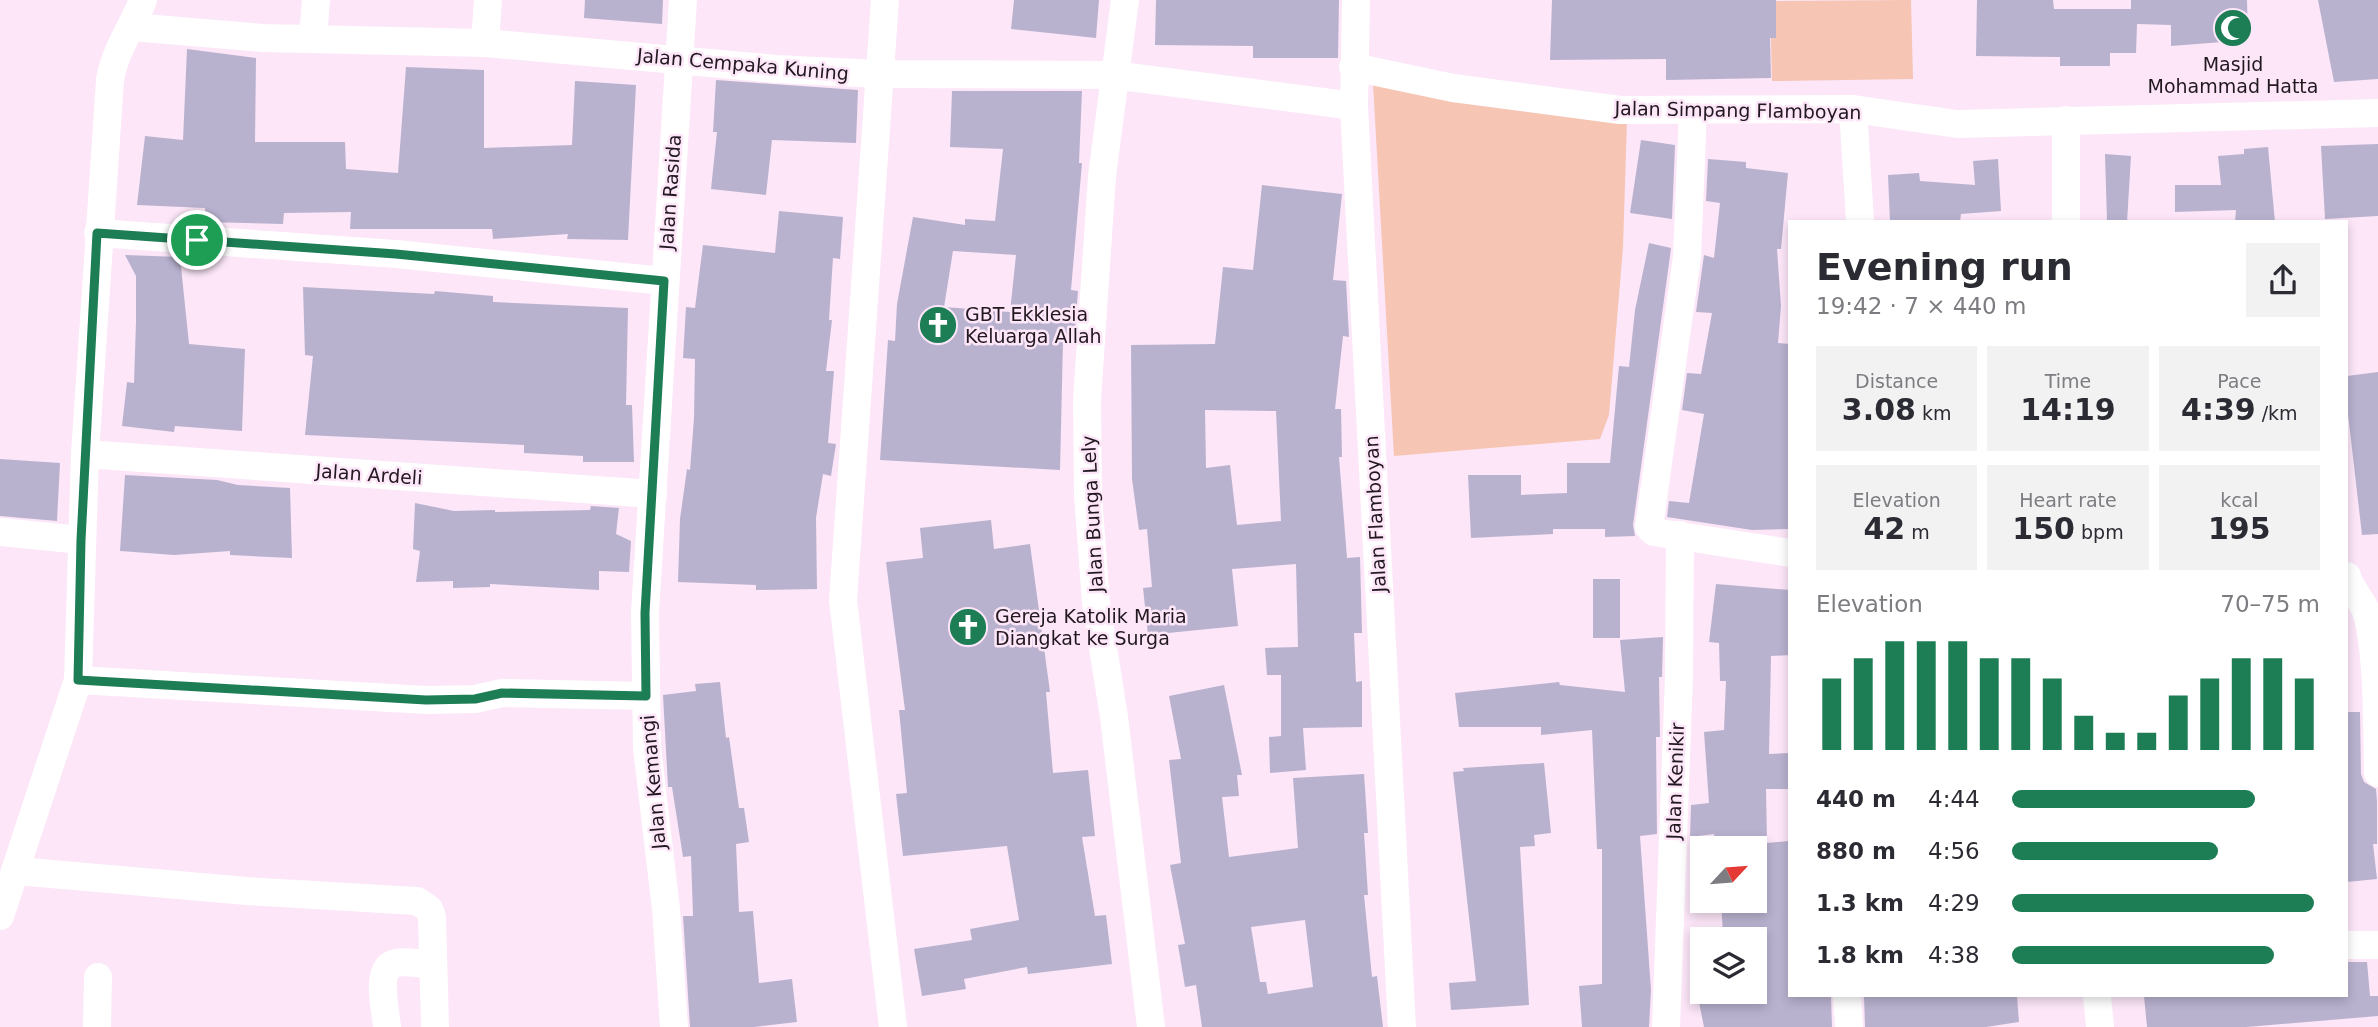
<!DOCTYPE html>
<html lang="en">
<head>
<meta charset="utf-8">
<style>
  :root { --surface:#fff; --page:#f2f2f3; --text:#2b2b33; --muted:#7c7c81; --accent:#1d7d55 }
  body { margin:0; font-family:"DejaVu Sans",sans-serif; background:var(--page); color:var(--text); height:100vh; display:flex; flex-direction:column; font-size:26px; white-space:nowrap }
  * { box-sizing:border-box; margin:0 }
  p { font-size:23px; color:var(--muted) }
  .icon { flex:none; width:38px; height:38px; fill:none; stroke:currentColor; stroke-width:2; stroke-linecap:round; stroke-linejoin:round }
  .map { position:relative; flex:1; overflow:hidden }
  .panel { position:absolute; left:1788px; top:220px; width:560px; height:777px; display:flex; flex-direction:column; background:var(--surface); border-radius:0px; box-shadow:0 4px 10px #0003 }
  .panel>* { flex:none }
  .needle { width:46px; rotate:64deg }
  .fabs { position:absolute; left:1690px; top:836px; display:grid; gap:14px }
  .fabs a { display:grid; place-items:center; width:77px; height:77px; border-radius:0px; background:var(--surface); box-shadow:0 4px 10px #0003; font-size:35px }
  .pin { position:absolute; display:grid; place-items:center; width:60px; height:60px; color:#fff; margin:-30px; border:4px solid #fff; border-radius:50%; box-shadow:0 2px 7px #0007 }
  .round { display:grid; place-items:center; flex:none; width:74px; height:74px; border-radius:0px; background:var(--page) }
  .head { display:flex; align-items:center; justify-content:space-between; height:119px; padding:0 28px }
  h1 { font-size:38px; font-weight:700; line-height:52px }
  .metrics { display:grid; grid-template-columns:repeat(3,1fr); gap:10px; height:119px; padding:7px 28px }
  .metrics div { display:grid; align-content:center; border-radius:0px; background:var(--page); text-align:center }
  .metrics b { font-size:30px; font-weight:700 }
  .metrics small { font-size:19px; font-weight:400 }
  .metrics p { font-size:19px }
  .chart { height:196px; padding:14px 28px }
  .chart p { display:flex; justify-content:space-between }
  .chart svg { width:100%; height:126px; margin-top:7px; stroke:var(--accent); stroke-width:6 }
  ul { padding:0 28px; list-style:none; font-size:23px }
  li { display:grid; grid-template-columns:112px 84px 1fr; align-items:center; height:52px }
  li i { height:18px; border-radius:9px; background:var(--accent) }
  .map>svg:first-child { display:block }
  .green { fill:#f6c5b3 }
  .building { fill:#b9b2cf; fill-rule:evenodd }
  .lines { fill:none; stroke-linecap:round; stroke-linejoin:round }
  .street { stroke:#fff; stroke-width:28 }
  .route-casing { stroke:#fff; stroke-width:14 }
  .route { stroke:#1d7d55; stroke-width:9 }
  .labels { text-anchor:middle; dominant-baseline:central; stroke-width:5; stroke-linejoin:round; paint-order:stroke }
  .street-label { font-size:19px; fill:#221820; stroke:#fce6f8 }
  .poi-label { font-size:19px; fill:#221820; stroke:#fce6f8; text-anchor:start }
</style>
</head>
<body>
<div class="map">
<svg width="2378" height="1027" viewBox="0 0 2378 1027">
  <rect width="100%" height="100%" fill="#fce6f8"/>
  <g class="green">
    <path d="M1911 0 1913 79 1772 81 1770 1Z"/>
    <path d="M1373 83 1627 120 1623 247 1609 415 1600 439 1394 456Z"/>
  </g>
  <g class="building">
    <path d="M585 0H663L662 24 584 18Z"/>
    <path d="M1014 0H1099L1096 38 1011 29Z"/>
    <path d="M1156 0H1339L1338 58H1253V46L1155 45Z"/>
    <path d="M1552 0H1776V38H1770L1771 78 1666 80V59L1550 60Z"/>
    <path d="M1977 0H2053L2054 9H2131V0H2247L2248 40 2171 46V25L2137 24 2136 53H2110V66H2060V57L1976 56Z"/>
    <path d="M2318 0H2378V79L2334 82Z"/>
    <path d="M187 49 256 58 255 142H345L346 169 398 173 406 67 484 70V148L572 145 575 81 636 85 628 240 567 239 568 234 493 239 492 229H350L351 212 284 213 283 224 206 222 205 208 137 205 145 136 183 140Z"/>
    <path d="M716 80 858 90 856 143 772 140 766 195 711 189 717 132H713Z"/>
    <path d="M952 91H1082L1079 163H1082L1071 290 1078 291 1074 342 1063 341 1060 470 880 460 888 340 895 341 897 304 913 217 965 225V219L995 221 1003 149 950 147ZM953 251 1016 255 1010 312 944 307Z"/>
    <path d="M1641 140 1675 145 1672 219 1630 213Z"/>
    <path d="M2378 144V216L2325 219 2321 146Z"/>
    <path d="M2268 147 2275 222H2235L2236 210 2175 212V185H2221L2218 156 2244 154V149Z"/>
    <path d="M2105 154 2131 156 2127 222H2107Z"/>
    <path d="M1708 159 1746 162V168L1788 173 1781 249H1777L1781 306 1778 343 1790 344V529L1752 530 1667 517 1669 501 1689 503 1704 414 1682 410 1687 373 1701 374 1712 313 1696 312 1704 255 1714 258 1720 203 1706 201Z"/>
    <path d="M1998 159 2001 211 1961 214 1960 222H1890L1888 175 1919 173 1920 181 1975 185 1973 161Z"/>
    <path d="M1262 185 1342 194 1333 280 1346 281 1349 337 1343 336 1335 409H1341L1342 457H1339L1347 558 1360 557 1362 633H1354L1356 682 1362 681V727L1303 728 1306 770 1270 773 1269 737 1281 736V675H1267L1265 648 1298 647 1296 564 1232 569 1238 626 1148 635 1143 588 1152 587 1147 529 1139 530 1132 479 1131 345 1215 344 1223 267 1253 270ZM1205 410 1276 411 1281 521 1237 525 1230 465 1206 468Z"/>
    <path d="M779 211 843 217 840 259 833 258 829 320H832L826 371H834L828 443 836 444 831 476 823 474 816 518 817 589 756 590V585L678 582 680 519 687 469 690 470 694 418 695 359 683 358 686 307 695 308 703 245 775 253Z"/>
    <path d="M1649 243 1671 248 1670 256 1633 525 1635 536 1605 537V529H1553V534L1471 538 1468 475H1521V495L1567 493V463H1610L1619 366 1629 367 1635 310Z"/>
    <path d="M125 255 180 257 189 344 245 349 242 431 175 426 174 432 122 426 127 382 134 383 136 322V276Z"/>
    <path d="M303 287 434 294 435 291 493 296V302L628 308 626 405H632L634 462H583V456L524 453V445L305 435 313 356 305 355Z"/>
    <path d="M2378 372V534L2362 535 2347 405V376Z"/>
    <path d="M0 459 60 463 57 521 0 516Z"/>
    <path d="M125 475 217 480 238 485 290 488 292 558 230 555V551L174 555 120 551Z"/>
    <path d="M415 503 454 511 495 510V512L590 510 591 506 619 508 616 534 631 541 629 572 599 571V590L490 584V587L453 588V581L416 582 420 551 413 549Z"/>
    <path d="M991 520 994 549 1030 544 1050 692H1046L1053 773 1088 770 1095 836 1082 837 1095 916 1106 915 1112 964 1028 974 1027 967 964 979 966 989 922 996 914 949 972 940 970 929 1019 920 1007 846 903 856 896 794 907 793 899 710H905L886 562 923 558 920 528Z"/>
    <rect x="1593" y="579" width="27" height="59"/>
    <path d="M1716 584 1790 590V655L1771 656 1769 754 1790 753V789H1766L1767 843 1789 841 1790 996H1831L1832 1027H1704L1697 992H1755V932L1723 934 1721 901H1755V849H1716L1714 834 1690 837 1691 805 1709 803 1704 732 1724 730 1726 681H1720L1719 643 1709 642Z"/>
    <path d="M1663 637 1662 677H1659L1660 737H1656L1657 834 1640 836 1651 990 1649 1027H1582L1579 986 1602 984V849H1597L1592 730 1541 735V727H1459L1455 693 1559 682 1560 685 1625 692 1620 640Z"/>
    <path d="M720 682 726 738 729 737 739 808H744L749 842 736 844 739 912 753 911 759 983 792 979 797 1022 754 1027H690L683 916H693L691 856 683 857 672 787H668L663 695 696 691 695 684Z"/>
    <path d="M1224 685 1242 775H1237L1239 796 1222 797 1229 857 1298 848 1293 778 1364 774 1368 833H1364L1368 895H1364L1372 977 1377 976 1383 1027H1202L1196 985 1185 987 1178 945 1185 944 1170 865 1181 863 1169 760 1181 759 1169 696ZM1305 920 1313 987 1268 994 1266 982H1260L1251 927Z"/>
    <path d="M2347 712H2360L2361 774 2364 782 2376 789 2377 802V844H2373L2377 879 2347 882Z"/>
    <path d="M1544 763 1551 833 1534 835 1535 846 1520 847 1529 1005 1451 1010 1449 983 1476 981 1453 772 1464 771 1463 768Z"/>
    <path d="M2347 962H2367L2370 996H2378V1016L2246 1027H2147L2144 996H2347Z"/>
    <path d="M1864 996H2017L2019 1022 1986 1027H1865Z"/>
  </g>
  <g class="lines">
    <g class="street">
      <path d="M885 0 843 600 893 1027"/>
      <path d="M1125 0 1102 176 1087 400 1088 495 1096 603 1114 717 1151 1027"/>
      <path d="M1356 0 1354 106 1402 1027"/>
      <path d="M132 27 263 38 485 43 776 69 879 74 1113 75 1354 106"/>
      <path d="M313 37 316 0"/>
      <path d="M485 43 488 0"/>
      <path d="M1353 67 1453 88 1620 110 1853 109 1957 124 2378 113"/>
      <path d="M1853 109 1860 222"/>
      <path d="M1693 111 1687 257 1649 527 1654 532 1790 553"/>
      <path d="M2066 120V222"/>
      <path d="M98 233 396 254 664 281"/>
      <path d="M85 454 653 494"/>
      <path d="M0 532 81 540"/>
      <path d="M2347 576C2351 591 2363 600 2367 614 2378 655 2377 729 2378 773"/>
      <path d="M78 680 426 700 475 699 502 693 646 696"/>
      <path d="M17 871 247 891 417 901 429 909 432 917 435 1027"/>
      <path d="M0 916 78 680 85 454 110 80C115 50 132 28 143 0"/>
      <path d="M2347 945H2378"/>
      <path d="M1847 996 1849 1027"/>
      <path d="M2097 996 2100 1027"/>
      <path d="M97 1027 98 977"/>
      <path d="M387 1027C386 1012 375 971 393 964 403 960 421 964 432 965"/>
      <path d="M674 1027 666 909 647 748 645 613 683 0"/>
      <path d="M1666 1027 1679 676 1680 535"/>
    </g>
  </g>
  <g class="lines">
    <g class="route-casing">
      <path id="route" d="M97 233 396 254 664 281 645 613 646 696 502 693 475 699 426 700 78 680 81 540Z"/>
    </g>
    <use href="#route" class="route"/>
  </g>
  <defs>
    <g id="mosque-disc" transform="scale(2.0125)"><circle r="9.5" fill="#1d7d55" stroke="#fce6f8"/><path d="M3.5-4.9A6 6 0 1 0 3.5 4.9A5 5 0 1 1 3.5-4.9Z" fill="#fff"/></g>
    <g id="church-disc" transform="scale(2.0125)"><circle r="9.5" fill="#1d7d55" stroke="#fce6f8"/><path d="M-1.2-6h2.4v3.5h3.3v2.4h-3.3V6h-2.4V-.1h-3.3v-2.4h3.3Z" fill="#fff"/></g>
  </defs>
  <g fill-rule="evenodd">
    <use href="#mosque-disc" x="2233" y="28"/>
    <use href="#church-disc" x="938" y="325"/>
    <use href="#church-disc" x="968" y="627"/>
  </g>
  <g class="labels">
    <g class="street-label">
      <text transform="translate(743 64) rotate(5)">Jalan Cempaka Kuning</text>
      <text transform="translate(1738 110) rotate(1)">Jalan Simpang Flamboyan</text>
      <text transform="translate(670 192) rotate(-86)">Jalan Rasida</text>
      <text transform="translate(369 474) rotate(4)">Jalan Ardeli</text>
      <text transform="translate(1092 514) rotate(-93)">Jalan Bunga Lely</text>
      <text transform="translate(1375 514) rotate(-93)">Jalan Flamboyan</text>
      <text transform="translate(1675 781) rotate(-88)">Jalan Kenikir</text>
      <text transform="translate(653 782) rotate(-95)">Jalan Kemangi</text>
    </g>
    <g class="poi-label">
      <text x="2233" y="64" text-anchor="middle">Masjid<tspan x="2233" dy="22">Mohammad Hatta</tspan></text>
      <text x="965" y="314">GBT Ekklesia<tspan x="965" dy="22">Keluarga Allah</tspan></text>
      <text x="995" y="616">Gereja Katolik Maria<tspan x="995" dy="22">Diangkat ke Surga</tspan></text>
    </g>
  </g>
</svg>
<div class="fabs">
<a><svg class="needle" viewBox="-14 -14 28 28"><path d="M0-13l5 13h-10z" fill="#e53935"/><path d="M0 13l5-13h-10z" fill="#7c7c81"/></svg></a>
<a><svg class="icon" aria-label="layers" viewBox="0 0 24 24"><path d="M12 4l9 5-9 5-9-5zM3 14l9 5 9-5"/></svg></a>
</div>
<div class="pin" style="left:197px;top:240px;background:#1e9e55"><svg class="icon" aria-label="arrive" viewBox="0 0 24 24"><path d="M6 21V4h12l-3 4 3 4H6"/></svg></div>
<section class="panel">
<div class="head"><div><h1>Evening run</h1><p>19:42 · 7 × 440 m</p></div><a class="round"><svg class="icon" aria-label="share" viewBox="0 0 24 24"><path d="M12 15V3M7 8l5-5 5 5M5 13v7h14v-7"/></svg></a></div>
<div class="metrics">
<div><p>Distance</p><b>3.08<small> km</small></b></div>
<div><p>Time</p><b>14:19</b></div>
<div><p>Pace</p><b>4:39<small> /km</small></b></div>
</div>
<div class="metrics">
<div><p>Elevation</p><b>42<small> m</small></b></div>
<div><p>Heart rate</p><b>150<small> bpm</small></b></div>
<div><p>kcal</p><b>195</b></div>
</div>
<div class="chart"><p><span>Elevation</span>70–75 m</p>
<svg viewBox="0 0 160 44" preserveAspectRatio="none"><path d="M5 44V19M15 44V12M25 44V6M35 44V6M45 44V6M55 44V12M65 44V12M75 44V19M85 44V32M95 44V38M105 44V38M115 44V25M125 44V19M135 44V12M145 44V12M155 44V19"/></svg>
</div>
<ul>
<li><b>440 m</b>4:44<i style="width:79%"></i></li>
<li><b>880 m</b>4:56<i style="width:67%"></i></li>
<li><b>1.3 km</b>4:29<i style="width:98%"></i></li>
<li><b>1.8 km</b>4:38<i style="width:85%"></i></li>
</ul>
</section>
</div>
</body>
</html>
